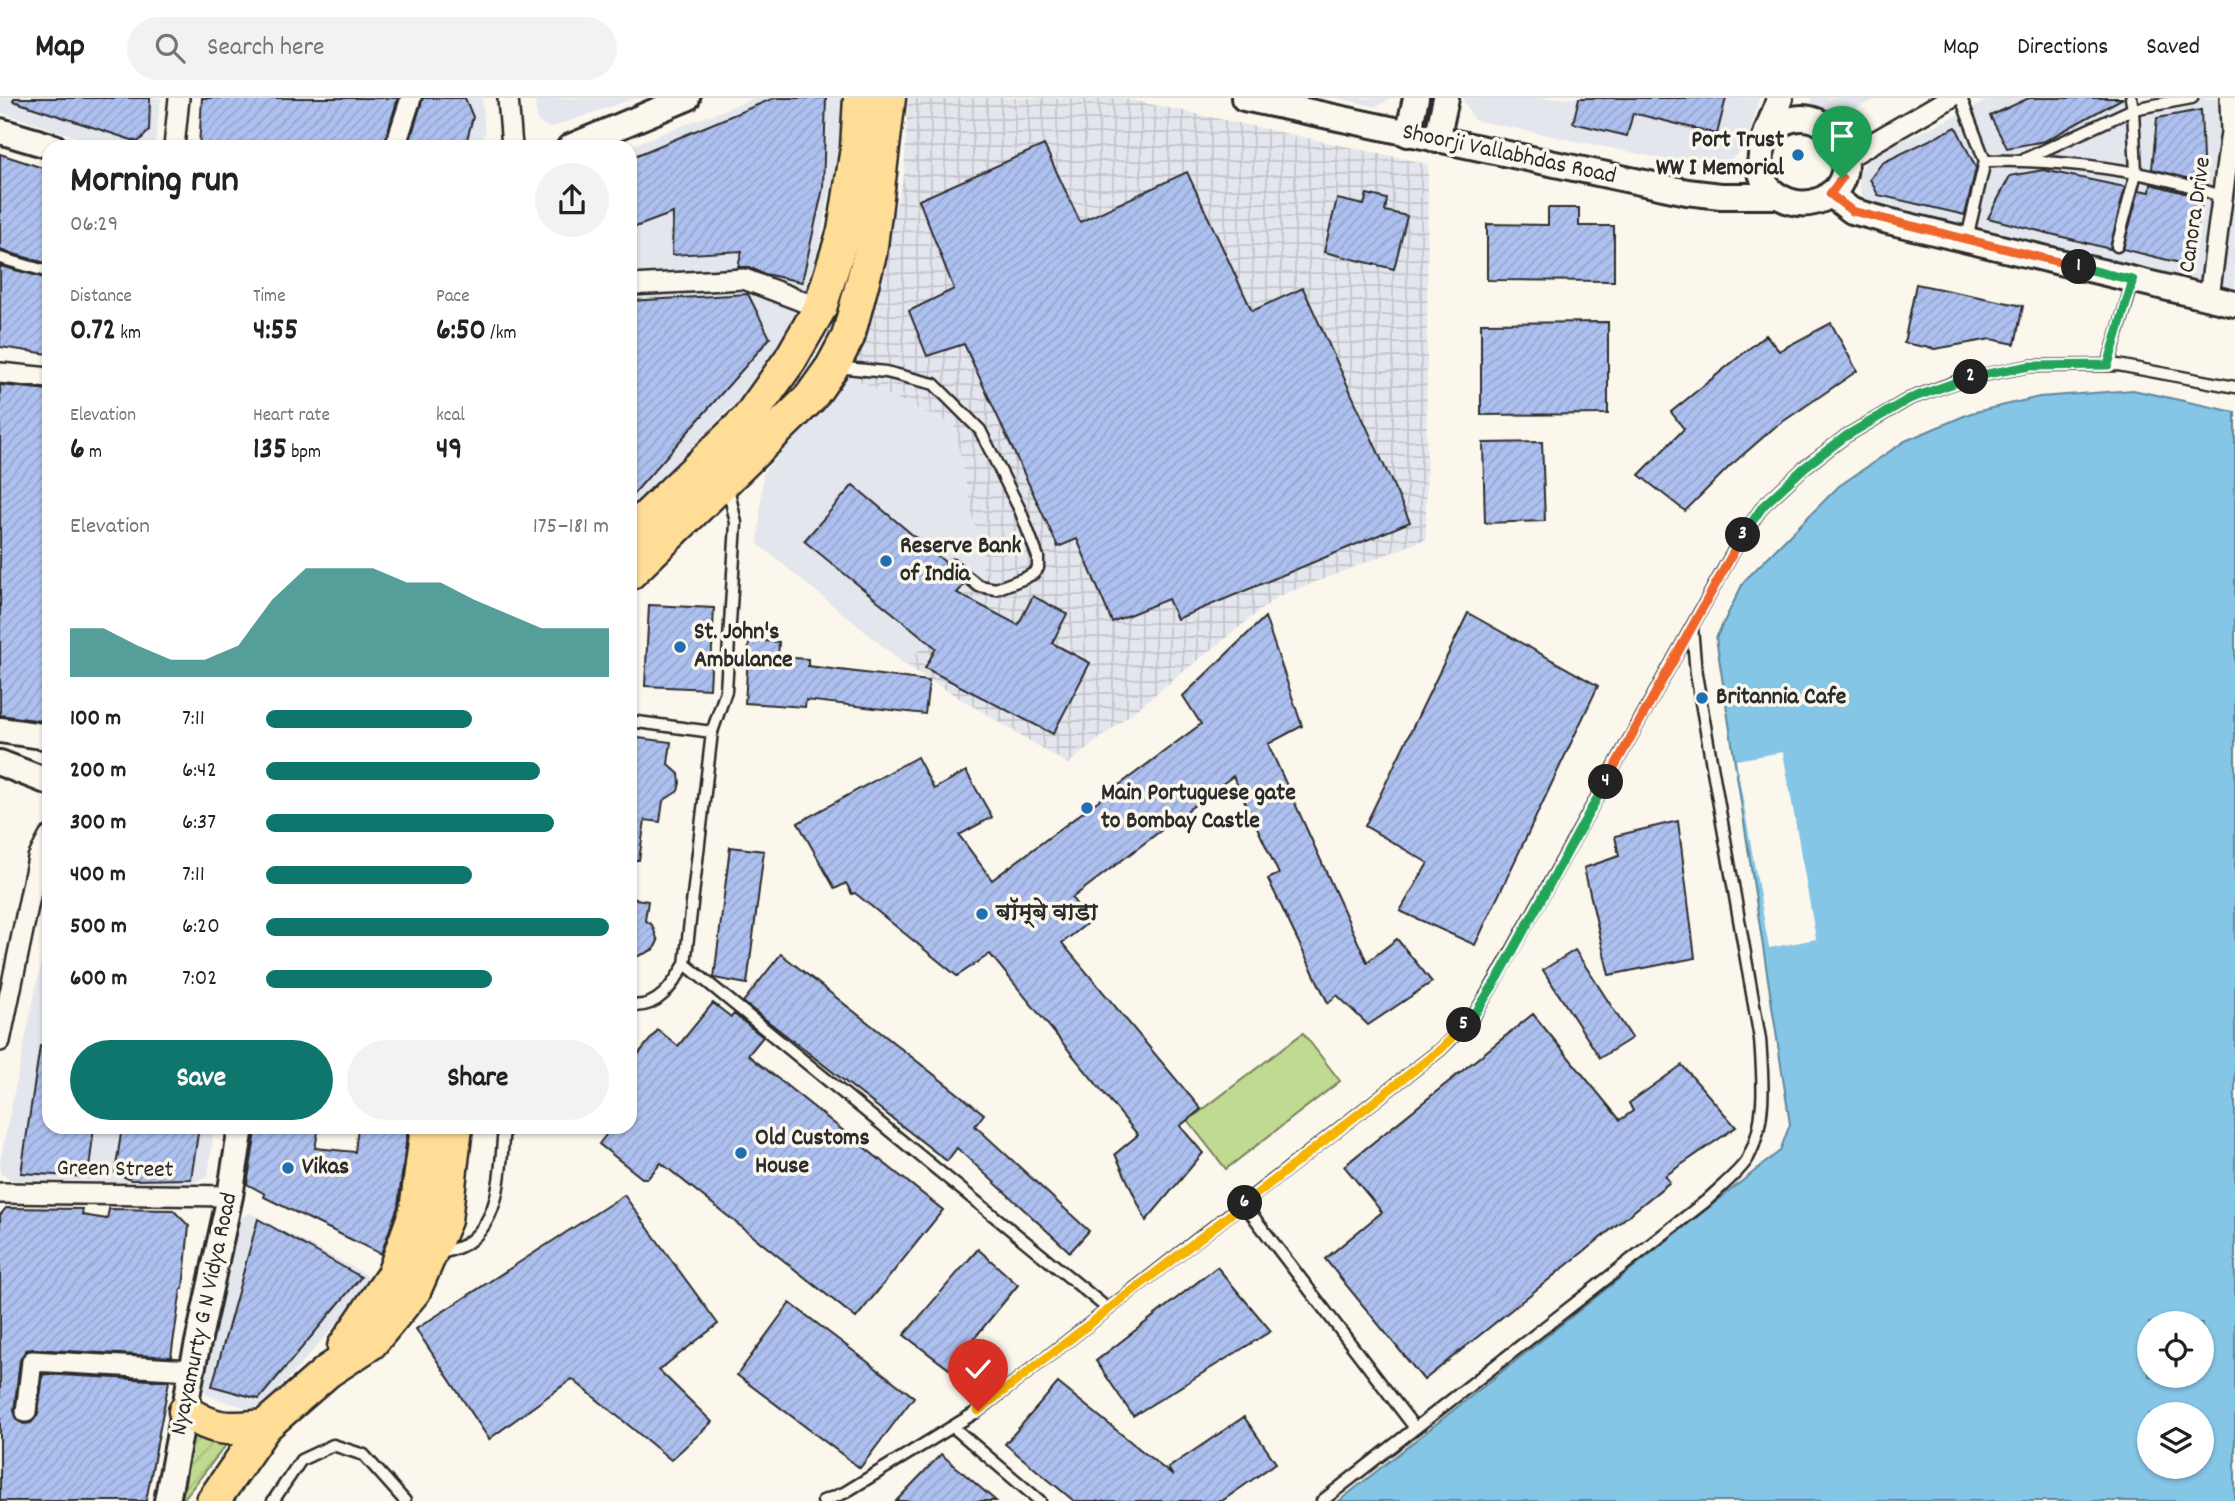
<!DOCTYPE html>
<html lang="en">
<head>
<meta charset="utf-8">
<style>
  :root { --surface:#fff; --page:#f2f2f2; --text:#222; --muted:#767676; --line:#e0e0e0; --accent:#0f766e }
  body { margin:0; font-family:Dekko,"Playpen Sans Deva",sans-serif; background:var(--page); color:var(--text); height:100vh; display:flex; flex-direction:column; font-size:26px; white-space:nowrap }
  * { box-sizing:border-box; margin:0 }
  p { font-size:23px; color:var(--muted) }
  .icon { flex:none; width:38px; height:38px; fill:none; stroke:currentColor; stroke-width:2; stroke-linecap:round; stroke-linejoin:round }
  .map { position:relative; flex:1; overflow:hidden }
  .details { position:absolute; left:42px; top:42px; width:595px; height:994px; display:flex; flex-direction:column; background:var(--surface); border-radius:21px; box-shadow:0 2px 5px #0004 }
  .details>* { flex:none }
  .tools { position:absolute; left:2137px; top:1213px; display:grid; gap:14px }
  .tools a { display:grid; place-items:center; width:77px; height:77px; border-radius:50%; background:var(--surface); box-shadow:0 2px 5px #0004; font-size:35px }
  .pin { position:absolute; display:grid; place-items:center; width:60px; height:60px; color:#fff; margin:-72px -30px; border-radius:50% 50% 50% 0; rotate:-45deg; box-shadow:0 0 7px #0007 }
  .pin .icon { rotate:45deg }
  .km { position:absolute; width:35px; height:35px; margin:-18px; border-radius:50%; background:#222; color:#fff; font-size:19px; line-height:35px; text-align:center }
  .round { display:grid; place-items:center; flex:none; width:74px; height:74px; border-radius:37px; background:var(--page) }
  .summary { display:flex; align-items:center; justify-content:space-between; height:119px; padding:0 28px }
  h1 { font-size:38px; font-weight:700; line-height:52px }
  .stats { display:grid; grid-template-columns:repeat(3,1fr); gap:10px; height:119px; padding:7px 28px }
  .stats div { display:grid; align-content:center }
  .stats b { font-size:30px; font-weight:700 }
  .stats small { font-size:19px; font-weight:400 }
  .stats p { font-size:19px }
  .chart { height:196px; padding:14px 28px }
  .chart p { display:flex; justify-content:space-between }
  .chart svg { width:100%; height:126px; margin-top:7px; fill:var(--accent); opacity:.7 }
  .cta { display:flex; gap:14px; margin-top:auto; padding:14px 28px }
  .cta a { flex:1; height:80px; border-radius:42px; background:var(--accent); color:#fff; font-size:28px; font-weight:700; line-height:80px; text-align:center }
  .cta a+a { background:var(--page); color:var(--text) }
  ul { padding:0 28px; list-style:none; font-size:23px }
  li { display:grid; grid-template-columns:112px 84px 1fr; align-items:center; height:52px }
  li i { height:18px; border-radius:9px; background:var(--accent) }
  header { display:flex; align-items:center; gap:42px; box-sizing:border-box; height:98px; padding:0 35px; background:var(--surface); border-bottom:2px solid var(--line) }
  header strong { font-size:33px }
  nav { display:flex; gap:38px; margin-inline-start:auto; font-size:24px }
  .search { width:490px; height:63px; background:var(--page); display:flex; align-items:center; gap:18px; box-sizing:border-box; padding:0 24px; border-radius:38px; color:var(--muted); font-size:26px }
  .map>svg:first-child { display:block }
  .built { fill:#e4e6ed }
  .industrial { fill:url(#industrial-grid) }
  .grass { fill:#c0da91; stroke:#76825e; stroke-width:2 }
  .garden { fill:url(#garden-furrows); stroke:#76825e; stroke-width:2 }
  .water { fill:#85c5e6; stroke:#61879b; stroke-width:2; fill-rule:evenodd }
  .pier { fill:#fbf7ec }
  .building { fill:url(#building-hatch); stroke:#2b2b2b; stroke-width:2 }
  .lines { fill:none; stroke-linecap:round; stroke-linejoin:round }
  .service-casing { stroke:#2b2b2b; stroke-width:15 }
  .minor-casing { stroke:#2b2b2b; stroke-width:24 }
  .tertiary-casing { stroke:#2b2b2b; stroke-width:30 }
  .primary-casing { stroke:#2b2b2b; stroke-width:37 }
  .service { stroke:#fbf7ec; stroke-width:10 }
  .minor { stroke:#fbf7ec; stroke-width:19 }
  .tertiary { stroke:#fbf7ec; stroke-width:24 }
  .primary { stroke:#ffdd96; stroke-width:32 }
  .split-1-casing { stroke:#fff; stroke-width:14 }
  .split-2-casing { stroke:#fff; stroke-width:14 }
  .split-3-casing { stroke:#fff; stroke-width:14 }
  .split-4-casing { stroke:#fff; stroke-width:14 }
  .split-5-casing { stroke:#fff; stroke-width:14 }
  .split-6-casing { stroke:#fff; stroke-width:14 }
  .split-7-casing { stroke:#fff; stroke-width:14 }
  .split-1 { stroke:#f0652b; stroke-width:9 }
  .split-2 { stroke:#22a559; stroke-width:9 }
  .split-3 { stroke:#22a559; stroke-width:9 }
  .split-4 { stroke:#f0652b; stroke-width:9 }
  .split-5 { stroke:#22a559; stroke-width:9 }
  .split-6 { stroke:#f5b400; stroke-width:9 }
  .split-7 { stroke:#f5b400; stroke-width:9 }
  .poi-dot { fill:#1f6fb2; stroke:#fbf7ec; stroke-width:2.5 }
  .labels { text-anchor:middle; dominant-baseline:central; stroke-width:7; stroke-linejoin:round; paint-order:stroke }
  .poi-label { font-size:24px; font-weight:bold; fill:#2b2b2b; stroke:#fbf7ec; text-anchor:start }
  .street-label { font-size:24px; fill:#2b2b2b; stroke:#fbf7ec }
</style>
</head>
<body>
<header>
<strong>Map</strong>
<div class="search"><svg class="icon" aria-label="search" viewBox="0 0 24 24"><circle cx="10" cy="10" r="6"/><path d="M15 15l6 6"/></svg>Search here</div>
<nav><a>Map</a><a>Directions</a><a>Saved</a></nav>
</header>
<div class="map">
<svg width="2235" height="1403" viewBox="0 0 2235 1403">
  <defs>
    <pattern id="industrial-grid" width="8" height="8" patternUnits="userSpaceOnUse" patternTransform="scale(1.75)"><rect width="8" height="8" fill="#e4e6ed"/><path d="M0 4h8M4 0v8" fill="none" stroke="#c4c5cb"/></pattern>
    <pattern id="garden-furrows" width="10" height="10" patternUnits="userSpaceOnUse" patternTransform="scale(1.75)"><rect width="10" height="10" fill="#c0da91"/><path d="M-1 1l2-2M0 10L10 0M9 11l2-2" fill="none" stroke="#a5bb7d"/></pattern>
    <pattern id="building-hatch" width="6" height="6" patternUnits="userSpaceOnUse" patternTransform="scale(1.75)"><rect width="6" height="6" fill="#adc0ef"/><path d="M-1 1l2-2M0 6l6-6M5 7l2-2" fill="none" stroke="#95a5cd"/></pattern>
  </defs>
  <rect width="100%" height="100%" fill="#fbf7ec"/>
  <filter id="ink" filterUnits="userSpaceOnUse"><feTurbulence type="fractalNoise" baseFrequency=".0143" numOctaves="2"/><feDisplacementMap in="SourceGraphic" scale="14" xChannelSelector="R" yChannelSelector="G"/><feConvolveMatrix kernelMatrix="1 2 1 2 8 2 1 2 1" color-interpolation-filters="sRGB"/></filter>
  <g filter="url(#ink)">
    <g class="built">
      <path d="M0 0H161L154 49H107L0 14Z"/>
      <path d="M408 0H482L485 36 478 49H394Z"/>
      <path d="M534 0H635L550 30 538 24Z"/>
      <path d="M755 0H845L839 52 817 157 797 218 745 296 630 410V49H627Z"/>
      <path d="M1337 0H1391L1376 9Z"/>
      <path d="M1462 0H1759L1747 48 1717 72 1474 22Z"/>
      <path d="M1811 0H1878L1832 22 1811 7Z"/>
      <path d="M1993 0H2235V197L1863 107 1858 78 1868 59Z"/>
      <path d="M848 278 954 328 983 468 907 568 758 446 763 375Z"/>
      <path d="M49 827V1029H214L208 1078 193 1085 12 1082 0 1075V1063Z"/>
      <path d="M250 1115 367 1177 370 1188 265 1307 249 1311 207 1297 199 1280 232 1125Z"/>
    </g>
    <path class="industrial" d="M908 0H1122L1428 66 1426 441 1277 499 1068 666 907 568 983 468 954 328 848 278 904 78Z"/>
    <path class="grass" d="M1303 935 1340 983 1226 1071 1188 1023Z"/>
    <path class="garden" d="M194 1330 230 1342 182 1403Z"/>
    <path class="water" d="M2133 292 2235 314V1403H1339L1780 1053 1790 1026 1716 540 1744 483 1839 388 1905 343 1971 315 2039 299ZM2149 1225H2202V1278H2149ZM2149 1316H2202V1368H2149Z"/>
    <path class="pier" d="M1783 654 1816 841 1769 850 1736 662Z"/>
    <g class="building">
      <path d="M14 0H150L149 33 138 44 13 3Z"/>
      <path d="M202 0H398L383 49H199Z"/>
      <path d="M423 0H465L473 19 466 45 458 49H408Z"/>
      <path d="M774 0H826L823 90 802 184 765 176 748 169H738L742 153 672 157 673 115 630 131V60Z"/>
      <path d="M1579 0H1726L1717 36 1633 15 1627 38 1573 25Z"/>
      <path d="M2029 0H2123L2045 43 2007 50 1990 18Z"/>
      <path d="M2201 12 2204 85 2152 71 2157 20Z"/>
      <path d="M1956 29 1976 70 1965 117 1878 97 1870 81 1882 65Z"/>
      <path d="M1044 47 1080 124 1187 74 1252 213 1303 190 1410 424 1177 521 1168 501 1112 524 1077 441 1058 449 964 246 927 258 909 213 954 191 919 102Z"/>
      <path d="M0 56 49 72V166L0 152Z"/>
      <path d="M2043 72 2125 89 2110 151 1988 120 2010 78Z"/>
      <path d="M2151 86 2203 100 2188 167 2123 151 2139 92 2150 94Z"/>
      <path d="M1367 96 1387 101 1385 113 1407 118 1394 171 1324 154 1337 101 1364 107Z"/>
      <path d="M1548 110H1579V128H1614V183L1487 182V126L1548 127Z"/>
      <path d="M0 168 49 181V256L0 249Z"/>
      <path d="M1916 186 2023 208 2015 246 1991 241 1935 251 1904 245Z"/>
      <path d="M748 196 770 240 630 400V203Z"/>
      <path d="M1608 224V316L1481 317V225Z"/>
      <path d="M1831 225 1857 273 1775 329 1730 368 1685 413 1639 377 1684 331 1671 314 1766 237 1779 253Z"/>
      <path d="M0 287 49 292V624L0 617Z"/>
      <path d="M1542 344 1545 423 1485 425 1483 345Z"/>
      <path d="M853 387 945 464 947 472 965 486 957 495 1018 527 1033 498 1067 516 1052 545 1090 565 1053 636 925 570 936 550 804 443Z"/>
      <path d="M649 507 714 510 710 591 645 588Z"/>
      <path d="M1468 515 1598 588 1475 847 1400 813 1428 765 1365 728Z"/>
      <path d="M1265 519 1302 628 1268 646 1367 864 1397 841 1432 884 1368 927 1337 897 1328 905 1268 781 1279 776 1233 678 1072 800 1089 824 1062 845 1201 1011 1180 1028 1203 1055 1146 1123 1115 1056 1138 1037 990 856 957 878 855 795 852 796 846 785 835 791 798 725 917 659 934 691 966 673 992 719 959 737 992 782 1201 626 1183 598Z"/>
      <path d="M749 542 779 544 778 559 808 561V568L929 583 925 616 806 602 805 609 745 605Z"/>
      <path d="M630 639 671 644 668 666 679 676 680 685 678 693 663 703 660 724 645 722 639 762H630Z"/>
      <path d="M1678 723 1695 860 1609 877 1584 770 1619 758 1615 738Z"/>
      <path d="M730 749 764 753 747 886 714 880Z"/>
      <path d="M630 800 648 803 645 822 652 827 658 843 654 851 646 855 630 861Z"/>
      <path d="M1575 852 1632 940 1600 960 1543 872Z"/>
      <path d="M781 856 984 1016 975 1028 1089 1133 1070 1154 957 1050 947 1063 743 904Z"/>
      <path d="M713 905 731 919 734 916 763 939 748 957 943 1112 856 1220 661 1065 648 1080H642L599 1046 612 1029H630V966L658 932 678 948Z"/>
      <path d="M1533 916 1620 1022 1633 1013 1629 1005 1682 967 1736 1029 1665 1078 1670 1084 1424 1282 1325 1161 1382 1114 1344 1068Z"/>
      <path d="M40 948 49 949V1029H94L88 1079 21 1075Z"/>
      <path d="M122 1029H199L191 1081 131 1082 115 1075Z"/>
      <path d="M257 1029H319L315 1050 355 1054 358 1029H408L398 1108 381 1156 264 1099 265 1096 247 1086Z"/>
      <path d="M624 1097 718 1226 659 1272 712 1324 671 1362 572 1281 489 1341 416 1231Z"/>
      <path d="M6 1110 83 1111 82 1117 107 1121 109 1111 173 1112 189 1128 183 1191H181L171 1259 33 1251 26 1252 20 1262 14 1313 18 1323 24 1326 31 1325 38 1316 43 1276 169 1283 146 1403H0V1117Z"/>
      <path d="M258 1121 361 1179 259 1301 212 1288Z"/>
      <path d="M978 1151 1018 1187 949 1271 904 1237Z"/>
      <path d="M1217 1169 1271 1233 1133 1318 1096 1263Z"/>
      <path d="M790 1205 914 1299 860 1370 737 1277Z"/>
      <path d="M1058 1285 1173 1378 1168 1370 1244 1319 1276 1365 1222 1403H1074L1005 1346Z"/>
      <path d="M941 1356 996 1403H896Z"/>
    </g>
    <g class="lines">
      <g class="service-casing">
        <g id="service">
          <path d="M1961 0 1985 63 1967 140"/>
          <path d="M2025 61 2133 11 2192 0"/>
          <path d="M1985 63C2058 61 2156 72 2224 100"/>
          <path d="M2117 148 2136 75 2133 11 2131 0"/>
          <path d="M0 160 49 174"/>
          <path d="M2108 267 2133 183"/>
          <path d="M836 269 886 274 934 286 980 332 1020 412 1038 459V470L1034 475 1025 480 996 491 979 488 952 467"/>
          <path d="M630 623 712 634 685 866C673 887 657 912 630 907"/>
          <path d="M712 634 726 593 736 425 730 398 725 388"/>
          <path d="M685 866 1108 1211"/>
          <path d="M1243 1105 1415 1330"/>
          <path d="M437 1157C446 1153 459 1151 467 1145 503 1120 500 1068 504 1029"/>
          <path d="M953 1329 1040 1403"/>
          <path d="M273 1403 301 1362 333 1347 364 1357 405 1403"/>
          <path d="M823 1403 844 1395 978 1313 1441 951 1473 919 1498 878 1741 440 1763 408 1805 369 1846 338 1909 301 1967 280 2030 268 2118 267 2235 289"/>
          <path d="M1322 1403 1706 1103C1716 1093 1742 1072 1748 1060 1767 1024 1763 981 1760 941L1696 576 1692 529"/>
        </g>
      </g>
      <g class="minor-casing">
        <g id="minor">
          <path d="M508 0 512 49"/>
          <path d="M174 49 179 0"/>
          <path d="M395 49 411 0"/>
          <path d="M1845 61 1950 0"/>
          <path d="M630 187 744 181 820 210"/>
          <path d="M2209 199 2231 34 2230 0"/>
          <path d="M0 275 49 280"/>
          <path d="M0 943 38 760 49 739"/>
          <path d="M0 1095 230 1098"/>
          <path d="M26 1314 32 1263 192 1272"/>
        </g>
      </g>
      <g class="tertiary-casing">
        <g id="tertiary">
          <path d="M1244 0 1687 94 1721 98H1777"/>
          <path d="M0 33 54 49"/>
          <path d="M1408 36 1416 0"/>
          <path d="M1766 39C1771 35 1776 28 1782 25 1832 0 1871 77 1823 101 1810 107 1795 107 1782 100 1741 80 1769 31 1780 0"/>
          <path d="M1437 42 1446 0"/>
          <path d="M570 49 687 0"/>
          <path d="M1830 96 1852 113 1888 123 2235 206"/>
          <path d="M0 632 49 639"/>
          <path d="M0 665 49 684"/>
          <path d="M167 1403 192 1272 230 1098 241 1029"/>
        </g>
      </g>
      <g class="primary-casing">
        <g id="primary">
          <path d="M630 435 748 321 790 262 820 210 844 133 857 50 860 0"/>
          <path d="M630 475 810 300 832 269 848 239 870 156 889 0"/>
          <path d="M344 1249 393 1177 416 1112 427 1029"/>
          <path d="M185 1313C216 1334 229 1331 265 1328"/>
          <path d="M213 1403 265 1328 328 1273 371 1245 414 1193 445 1122 456 1029"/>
        </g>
      </g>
      <use href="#service" class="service"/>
      <use href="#minor" class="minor"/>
      <use href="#tertiary" class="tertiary"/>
      <use href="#primary" class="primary"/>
    </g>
  </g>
  <g class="lines" filter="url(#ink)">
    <g class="split-1-casing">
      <path id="split-1" d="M1842 80 1830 96 1852 113 2079 169"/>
    </g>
    <g class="split-2-casing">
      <path id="split-2" d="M1971 279 2030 268 2108 267 2133 182 2079 169"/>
    </g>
    <g class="split-3-casing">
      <path id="split-3" d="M1743 437 1763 408 1805 369 1846 338 1909 301 1971 279"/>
    </g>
    <g class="split-4-casing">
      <path id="split-4" d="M1606 684 1743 437"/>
    </g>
    <g class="split-5-casing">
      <path id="split-5" d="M1464 927 1473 919 1499 878 1606 684"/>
    </g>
    <g class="split-6-casing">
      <path id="split-6" d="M1245 1105 1441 951 1464 927"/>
    </g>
    <g class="split-7-casing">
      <path id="split-7" d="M978 1313 1245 1105"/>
    </g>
    <use href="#split-1" class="split-1"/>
    <use href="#split-2" class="split-2"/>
    <use href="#split-3" class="split-3"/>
    <use href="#split-4" class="split-4"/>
    <use href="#split-5" class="split-5"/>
    <use href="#split-6" class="split-6"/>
    <use href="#split-7" class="split-7"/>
  </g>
  <g class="poi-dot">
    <circle cx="1798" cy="57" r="7"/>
    <circle cx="886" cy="463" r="7"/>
    <circle cx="680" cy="549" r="7"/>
    <circle cx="1702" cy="600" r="7"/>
    <circle cx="1087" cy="710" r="7"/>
    <circle cx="982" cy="816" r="7"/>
    <circle cx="741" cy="1055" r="7"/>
    <circle cx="288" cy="1070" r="7"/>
  </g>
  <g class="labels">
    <g class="poi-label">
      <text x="1784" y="43" text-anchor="end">Port Trust<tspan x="1784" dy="28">WW I Memorial</tspan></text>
      <text x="900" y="449">Reserve Bank<tspan x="900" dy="28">of India</tspan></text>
      <text x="694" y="535">St. John's<tspan x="694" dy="28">Ambulance</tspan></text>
      <text x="1716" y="600">Britannia Cafe</text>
      <text x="1101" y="696">Main Portuguese gate<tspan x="1101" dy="28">to Bombay Castle</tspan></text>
      <text x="996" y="816">बॉम्बे वाडा</text>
      <text x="755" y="1041">Old Customs<tspan x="755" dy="28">House</tspan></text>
      <text x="302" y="1070">Vikas</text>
    </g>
    <g class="street-label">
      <text transform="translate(1509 57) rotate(12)">Shoorji Vallabhdas Road</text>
      <text transform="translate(2196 117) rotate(-82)">Canora Drive</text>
      <text transform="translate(115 1072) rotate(1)">Green Street</text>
      <text transform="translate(205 1216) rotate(-78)">Nyayamurty G N Vidya Road</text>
    </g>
  </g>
</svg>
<div class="tools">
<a><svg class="icon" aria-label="locate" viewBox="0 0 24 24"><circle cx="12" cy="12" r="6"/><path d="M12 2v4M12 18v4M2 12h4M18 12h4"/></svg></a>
<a><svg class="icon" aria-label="layers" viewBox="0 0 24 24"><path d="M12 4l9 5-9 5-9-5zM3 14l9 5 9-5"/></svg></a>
</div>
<div class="pin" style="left:1842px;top:80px;background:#1e9e55"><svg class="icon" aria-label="arrive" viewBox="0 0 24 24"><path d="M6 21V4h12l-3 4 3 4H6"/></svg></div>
<div class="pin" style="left:978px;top:1313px;background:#d93025"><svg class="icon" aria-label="check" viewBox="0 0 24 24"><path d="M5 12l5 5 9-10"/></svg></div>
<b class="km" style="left:2079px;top:169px">1</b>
<b class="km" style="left:1971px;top:279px">2</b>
<b class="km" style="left:1743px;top:437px">3</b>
<b class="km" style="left:1606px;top:684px">4</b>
<b class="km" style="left:1464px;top:927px">5</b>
<b class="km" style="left:1245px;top:1105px">6</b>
<section class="details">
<div class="summary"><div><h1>Morning run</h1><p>06:29</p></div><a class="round"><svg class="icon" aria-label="share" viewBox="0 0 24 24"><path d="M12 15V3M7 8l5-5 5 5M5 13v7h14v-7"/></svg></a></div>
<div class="stats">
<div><p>Distance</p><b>0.72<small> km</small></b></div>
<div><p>Time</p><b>4:55</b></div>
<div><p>Pace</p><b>6:50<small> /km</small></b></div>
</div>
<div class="stats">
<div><p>Elevation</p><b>6<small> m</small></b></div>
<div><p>Heart rate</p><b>135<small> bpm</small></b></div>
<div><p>kcal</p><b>49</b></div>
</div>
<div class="chart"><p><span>Elevation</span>175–181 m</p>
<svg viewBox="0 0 160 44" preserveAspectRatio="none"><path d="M0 44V27L10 27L20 33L30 38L40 38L50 33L60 17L70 6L80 6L90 6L100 11L110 11L120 17L130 22L140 27L150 27L160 27V44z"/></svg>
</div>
<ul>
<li><b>100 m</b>7:11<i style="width:60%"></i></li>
<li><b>200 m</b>6:42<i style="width:80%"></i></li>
<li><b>300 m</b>6:37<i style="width:84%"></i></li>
<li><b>400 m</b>7:11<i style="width:60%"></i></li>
<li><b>500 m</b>6:20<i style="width:100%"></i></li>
<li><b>600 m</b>7:02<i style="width:66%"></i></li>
</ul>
<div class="cta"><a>Save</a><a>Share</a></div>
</section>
</div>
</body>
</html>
